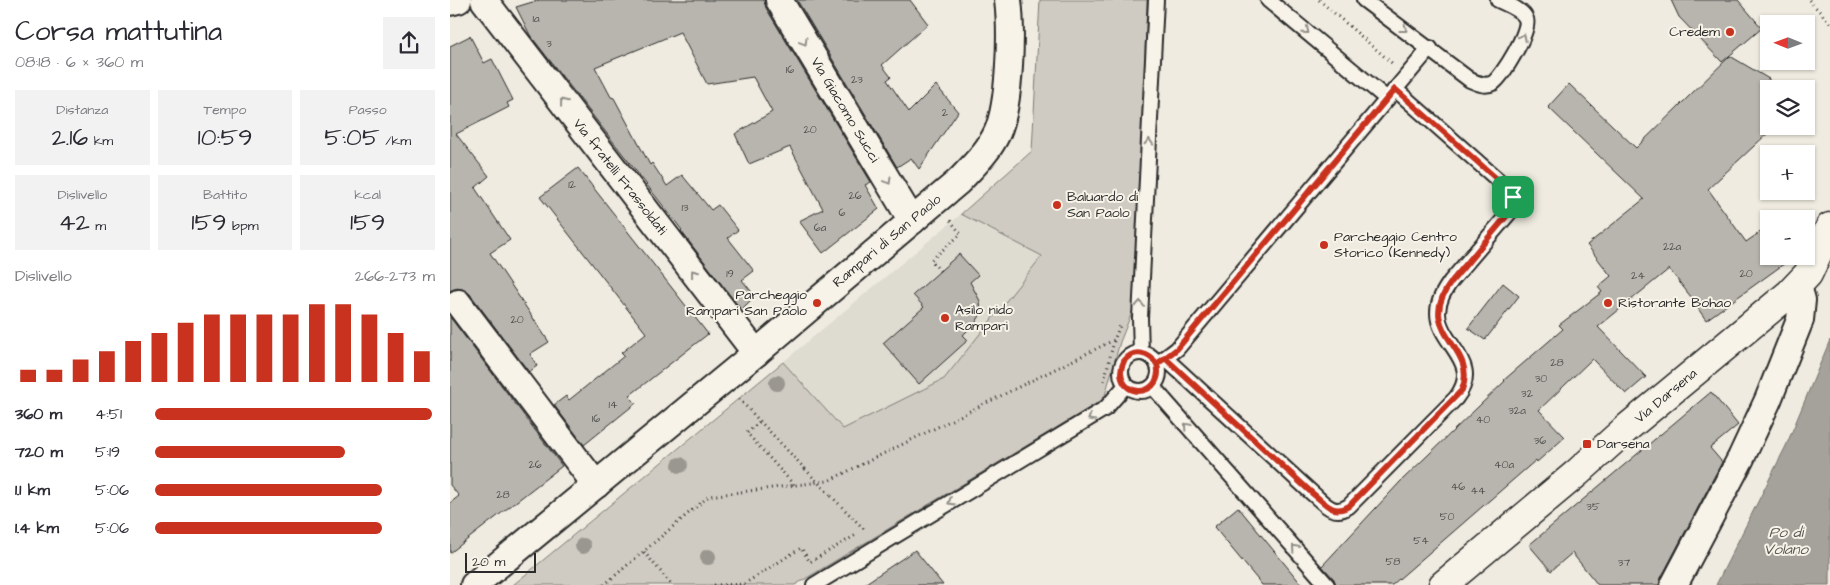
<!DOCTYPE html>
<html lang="it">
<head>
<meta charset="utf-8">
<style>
  :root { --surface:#fff; --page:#f2f2f3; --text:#2b2b33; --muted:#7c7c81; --accent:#c8321e }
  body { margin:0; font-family:"Architects Daughter",sans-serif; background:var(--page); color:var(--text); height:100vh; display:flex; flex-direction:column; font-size:19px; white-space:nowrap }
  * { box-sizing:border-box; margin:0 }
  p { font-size:16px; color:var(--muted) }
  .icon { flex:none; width:28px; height:28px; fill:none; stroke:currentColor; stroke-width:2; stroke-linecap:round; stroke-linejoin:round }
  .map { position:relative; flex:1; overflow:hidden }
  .sheet { display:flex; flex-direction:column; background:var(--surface); width:450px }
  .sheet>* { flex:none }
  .needle { width:32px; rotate:271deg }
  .buttons { position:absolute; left:1310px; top:15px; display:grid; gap:10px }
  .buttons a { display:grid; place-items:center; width:55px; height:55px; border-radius:0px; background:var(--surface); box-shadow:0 1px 4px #0004; font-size:25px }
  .scale { position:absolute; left:15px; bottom:12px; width:71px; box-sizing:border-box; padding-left:5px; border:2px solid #2b2b2b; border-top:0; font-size:14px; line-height:18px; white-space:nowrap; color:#2b2b2b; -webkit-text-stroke:4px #f7f3e8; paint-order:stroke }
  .pin { position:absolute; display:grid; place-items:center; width:42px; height:42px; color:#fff; margin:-21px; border-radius:10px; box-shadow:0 2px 8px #0006 }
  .round { display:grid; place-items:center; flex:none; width:52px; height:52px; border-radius:0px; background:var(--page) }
  .headline { display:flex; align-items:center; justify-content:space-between; height:85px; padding:0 15px }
  h1 { font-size:28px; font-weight:600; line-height:38px }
  .metrics { display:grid; grid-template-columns:repeat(3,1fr); gap:8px; height:85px; padding:5px 15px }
  .metrics div { display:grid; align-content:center; border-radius:0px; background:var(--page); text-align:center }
  .metrics b { font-size:25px; font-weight:600 }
  .metrics small { font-size:14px; font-weight:400 }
  .metrics p { font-size:14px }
  .chart { height:140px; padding:10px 15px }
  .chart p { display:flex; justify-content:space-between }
  .chart svg { width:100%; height:90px; margin-top:5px; stroke:var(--accent); stroke-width:6 }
  ul { padding:0 15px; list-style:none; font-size:16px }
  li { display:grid; grid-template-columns:80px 60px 1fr; align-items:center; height:38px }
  li i { height:12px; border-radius:6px; background:var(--accent) }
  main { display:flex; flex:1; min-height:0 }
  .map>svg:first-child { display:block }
  .built { fill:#dedbd1 }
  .green { fill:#cfcbc2; stroke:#7d7b76 }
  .water { fill:#a4a29a; stroke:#74726e }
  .building { fill:#b8b5ae; stroke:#2b2b2b }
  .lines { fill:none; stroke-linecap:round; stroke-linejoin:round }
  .lane-casing { stroke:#2b2b2b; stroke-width:18 }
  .street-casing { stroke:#2b2b2b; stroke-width:30 }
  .secondary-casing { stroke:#2b2b2b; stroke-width:31 }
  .path { stroke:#2b2b2b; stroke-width:3; stroke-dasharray:1 4; stroke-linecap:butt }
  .lane { stroke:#f7f3e8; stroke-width:14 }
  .street { stroke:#f7f3e8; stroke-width:26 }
  .secondary { stroke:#f7f3e8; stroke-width:28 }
  .path-bridge { stroke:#2b2b2b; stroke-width:3; stroke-dasharray:1 4; stroke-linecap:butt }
  .tree { fill:#9a9791 }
  .oneway { stroke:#918f8a }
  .route-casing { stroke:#fff; stroke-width:10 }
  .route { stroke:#c8321e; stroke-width:6 }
  .poi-dot { fill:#c8321e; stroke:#f7f3e8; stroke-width:2 }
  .labels { text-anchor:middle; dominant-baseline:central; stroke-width:4; stroke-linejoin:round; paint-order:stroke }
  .number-label { font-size:11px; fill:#4e4e4c }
  .poi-label { font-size:14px; fill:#2b2b2b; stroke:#f7f3e8; text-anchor:start }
  .street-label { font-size:14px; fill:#2b2b2b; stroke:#f7f3e8 }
  .water-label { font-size:15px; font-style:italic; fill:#555552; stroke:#f7f3e8 }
</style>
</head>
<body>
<main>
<section class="sheet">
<div class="headline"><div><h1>Corsa mattutina</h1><p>08:18 · 6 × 360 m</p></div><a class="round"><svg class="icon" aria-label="share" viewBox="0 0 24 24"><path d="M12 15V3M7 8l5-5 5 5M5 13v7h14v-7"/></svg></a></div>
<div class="metrics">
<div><p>Distanza</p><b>2.16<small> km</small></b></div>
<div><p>Tempo</p><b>10:59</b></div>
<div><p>Passo</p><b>5:05<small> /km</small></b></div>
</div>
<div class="metrics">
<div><p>Dislivello</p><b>42<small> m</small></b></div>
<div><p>Battito</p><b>159<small> bpm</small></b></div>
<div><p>kcal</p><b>159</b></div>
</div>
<div class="chart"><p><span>Dislivello</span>266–273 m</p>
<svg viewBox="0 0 160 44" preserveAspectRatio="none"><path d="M5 44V38M15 44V38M25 44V33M35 44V29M45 44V24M55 44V20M65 44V15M75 44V11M85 44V11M95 44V11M105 44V11M115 44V6M125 44V6M135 44V11M145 44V20M155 44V29"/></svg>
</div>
<ul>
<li><b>360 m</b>4:51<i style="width:99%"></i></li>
<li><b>720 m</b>5:19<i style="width:68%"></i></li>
<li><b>1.1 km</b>5:06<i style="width:81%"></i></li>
<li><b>1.4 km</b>5:06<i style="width:81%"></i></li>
</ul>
</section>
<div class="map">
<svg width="1380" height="585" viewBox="0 0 1380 585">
  <rect width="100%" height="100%" fill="#efebe0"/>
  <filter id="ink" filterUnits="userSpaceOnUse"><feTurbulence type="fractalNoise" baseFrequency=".02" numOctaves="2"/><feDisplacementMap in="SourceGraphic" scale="10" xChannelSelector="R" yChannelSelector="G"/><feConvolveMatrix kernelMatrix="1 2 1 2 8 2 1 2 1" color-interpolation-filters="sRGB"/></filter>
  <g filter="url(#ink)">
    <path class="built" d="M511 214 592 256 494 379 393 429 333 362Z"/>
    <path class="green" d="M590 0H697L686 302 670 342 654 399 345 585H63L333 362 393 429 494 379 592 256 511 214 582 151Z"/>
    <path class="water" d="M1380 340V585H1266L1336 446Z"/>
    <g class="building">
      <path d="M89 0H314L316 8 421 182 415 185 429 209 373 253 349 221 373 209 340 147 299 164 285 134 322 112 303 77 257 84 230 32 145 67 161 97 164 98 200 165 202 163 217 186 232 175 261 210 268 205 288 230 278 238 304 271 292 280 305 296 291 310 231 231 232 230 80 35 66 7Z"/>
      <path d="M347 0H460L478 24 432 65 441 77 437 80 459 112 486 85 508 112 469 169 461 158 447 167Z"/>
      <path d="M1221 0H1288L1312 28 1272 62 1229 17Z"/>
      <path d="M20 36 34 63 42 59 63 100 57 103 59 107 6 134 39 176 25 188 60 240 40 253 99 342 80 354 87 366 79 372 20 294 13 289 7 288 0 291V46Z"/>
      <path d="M1280 56 1319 79V132L1258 189 1296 242 1319 226V256H1345L1256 320 1244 303 1245 302 1219 269 1148 327 1196 377 1176 394 1142 359 1089 410 1115 437 1087 462 1086 460 942 585H886L884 579 872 566 951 481 1055 381 1054 380 1113 329 1109 325 1152 292 1148 287 1161 276 1137 245 1194 199 1098 107 1119 84 1186 148Z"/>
      <path d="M128 168 258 334 179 396 186 403 134 445 104 405 116 396 119 400 174 356 171 353 196 333 90 197Z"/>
      <path d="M509 254 528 275 520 282 530 301 531 314 526 322 513 335 518 340 469 384 433 343 474 307 463 295Z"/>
      <path d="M1053 283 1069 296 1035 340 1018 328Z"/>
      <path d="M0 317 112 466 0 553V503L9 496 0 485Z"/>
      <path d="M1261 392 1288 425 1260 448 1272 462 1211 578 1209 585H1148L1122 553 1101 571 1079 545Z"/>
      <path d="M788 507 852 585H812L764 527Z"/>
      <path d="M465 550 493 585H413Z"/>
    </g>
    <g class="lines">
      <g class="lane-casing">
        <g id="lane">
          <path d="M818 0 937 99"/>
          <path d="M914 0 1020 80C1027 83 1035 87 1043 83 1052 77 1081 30 1076 19 1073 10 1056 4 1048 0"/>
          <path d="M691 353 690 318 706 0"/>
          <circle cx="690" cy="372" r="19"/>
          <path d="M715 358 862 493C874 503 883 517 899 506L1006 398C1034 362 988 344 988 313 988 300 994 291 1001 281L1060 212 1063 208V197L1048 180 945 89"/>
          <path d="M707 364 727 349 980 48"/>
          <path d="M703 387 877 585"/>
          <path d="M364 585 656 408 676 385"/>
        </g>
      </g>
      <g class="street-casing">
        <g id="street">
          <path d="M34 0 306 353"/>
          <path d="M329 0 462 221"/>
          <path d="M0 2 8 0"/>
          <path d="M8 303 146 485"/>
          <path d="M24 585 306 353 509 181C523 166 538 152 547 133 560 104 562 33 558 0"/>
          <path d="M1224 585 1291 458 1318 400 1350 320 1352 300 1348 286"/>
        </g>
      </g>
      <g class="secondary-casing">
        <path id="secondary" d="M993 585 1127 473 1178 427 1340 293 1358 274 1380 227"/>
      </g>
      <g class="path">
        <path d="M869 0 943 64"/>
        <path d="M1359 0 1380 23"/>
        <path d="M490 271 481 260 511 234 499 219"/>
        <path d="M654 381 664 341"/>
        <path d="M289 399 355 469"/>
        <path d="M309 422 297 433 344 485"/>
        <path d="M381 496 415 530"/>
        <path d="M194 552 222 585"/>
        <path d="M154 585 259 496 378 481 664 340 671 323"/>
        <path d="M264 585 294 584 351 548 360 562 406 535"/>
      </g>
      <use href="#lane" class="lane"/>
      <use href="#street" class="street"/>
      <use href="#secondary" class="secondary"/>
      <path class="path-bridge" d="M355 469 381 496"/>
    </g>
    <g class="tree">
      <circle cx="327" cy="383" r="8"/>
      <circle cx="230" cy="465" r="8"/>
      <circle cx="133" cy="546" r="8"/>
      <circle cx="258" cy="557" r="8"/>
    </g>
    <defs><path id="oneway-chevron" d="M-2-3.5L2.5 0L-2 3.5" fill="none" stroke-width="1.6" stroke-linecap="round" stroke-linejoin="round" transform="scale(1.25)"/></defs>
    <g class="oneway">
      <use href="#oneway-chevron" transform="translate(954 29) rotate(37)"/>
      <use href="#oneway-chevron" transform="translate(856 31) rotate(40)"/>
      <use href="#oneway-chevron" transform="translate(1073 37) rotate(-63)"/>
      <use href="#oneway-chevron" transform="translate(354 42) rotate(59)"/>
      <use href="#oneway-chevron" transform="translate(113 102) rotate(-128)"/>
      <use href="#oneway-chevron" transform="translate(699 142) rotate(-87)"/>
      <use href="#oneway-chevron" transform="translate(438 181) rotate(59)"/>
      <use href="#oneway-chevron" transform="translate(244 273) rotate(-128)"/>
      <use href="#oneway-chevron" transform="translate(690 304) rotate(-87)"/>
      <use href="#oneway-chevron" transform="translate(641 418) rotate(149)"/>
      <use href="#oneway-chevron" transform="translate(737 426) rotate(-131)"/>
      <use href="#oneway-chevron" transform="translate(501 502) rotate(149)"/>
      <use href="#oneway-chevron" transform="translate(845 548) rotate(-131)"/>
    </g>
  </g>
  <g class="lines" filter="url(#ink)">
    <g class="route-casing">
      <path id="route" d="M1063 197 1048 180 945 89 727 349 707 364C699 353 684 348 674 361 672 365 671 368 671 373 673 401 715 395 707 364L715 358 862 493C875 503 883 516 899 506L1012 390C1029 345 962 333 1002 281L1060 212 1062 208 1063 197"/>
    </g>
    <use href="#route" class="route"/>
  </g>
  <g class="poi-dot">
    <circle cx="1280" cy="32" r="5"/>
    <circle cx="607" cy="205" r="5"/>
    <circle cx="874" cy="245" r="5"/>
    <circle cx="367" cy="303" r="5"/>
    <circle cx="1158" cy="303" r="5"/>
    <circle cx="495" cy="318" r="5"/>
    <rect x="1132" y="439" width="10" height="10" rx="2.5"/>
  </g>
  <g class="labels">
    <g class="number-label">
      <text x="86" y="18">1a</text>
      <text x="99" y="43">3</text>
      <text x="340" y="69">16</text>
      <text x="407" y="79">23</text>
      <text x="495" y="112">2</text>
      <text x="360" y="129">20</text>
      <text x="122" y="184">12</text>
      <text x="405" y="195">26</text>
      <text x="235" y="207">13</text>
      <text x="392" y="212">6</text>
      <text x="370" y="227">6a</text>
      <text x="1222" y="246">22a</text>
      <text x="280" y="273">19</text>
      <text x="1296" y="273">20</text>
      <text x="1188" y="275">24</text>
      <text x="67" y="319">20</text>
      <text x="1107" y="362">28</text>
      <text x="1091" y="378">30</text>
      <text x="1077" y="393">32</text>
      <text x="163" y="404">14</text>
      <text x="1067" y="410">32a</text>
      <text x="146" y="418">16</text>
      <text x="1033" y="419">40</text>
      <text x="1090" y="440">36</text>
      <text x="85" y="464">26</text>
      <text x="1054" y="464">40a</text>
      <text x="1008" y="486">46</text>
      <text x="1028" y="490">44</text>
      <text x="53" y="494">28</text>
      <text x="1143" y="506">35</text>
      <text x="997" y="516">50</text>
      <text x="971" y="540">54</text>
      <text x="943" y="561">58</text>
      <text x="1174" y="562">37</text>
    </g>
    <g class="poi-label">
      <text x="1270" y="32" text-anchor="end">Credem</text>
      <text x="617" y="197">Baluardo di<tspan x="617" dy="16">San Paolo</tspan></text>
      <text x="884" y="237">Parcheggio Centro<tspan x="884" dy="16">Storico (Kennedy)</tspan></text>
      <text x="357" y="295" text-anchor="end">Parcheggio<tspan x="357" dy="16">Rampari San Paolo</tspan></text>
      <text x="1168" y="303">Ristorante Bohao</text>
      <text x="505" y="310">Asilo nido<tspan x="505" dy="16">Rampari</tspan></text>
      <text x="1147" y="444">Darsena</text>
    </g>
    <g class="street-label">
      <text transform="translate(395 110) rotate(59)">Via Giacomo Succi</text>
      <text transform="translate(170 177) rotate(52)">Via fratelli Frassoldati</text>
      <text transform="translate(437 241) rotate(-40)">Rampari di San Paolo</text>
      <text transform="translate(1216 396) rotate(-40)">Via Darsena</text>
    </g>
    <g class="water-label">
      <text x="1336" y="532">Po di<tspan x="1336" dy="17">Volano</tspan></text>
    </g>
  </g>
</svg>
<div class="buttons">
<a><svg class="needle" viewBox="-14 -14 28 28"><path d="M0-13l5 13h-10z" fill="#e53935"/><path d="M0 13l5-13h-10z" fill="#7c7c81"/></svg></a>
<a><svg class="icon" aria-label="layers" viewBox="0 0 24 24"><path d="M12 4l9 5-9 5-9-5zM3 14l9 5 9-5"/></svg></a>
<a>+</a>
<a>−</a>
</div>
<div class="scale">20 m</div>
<div class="pin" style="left:1063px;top:197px;background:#1e9e55"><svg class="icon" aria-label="arrive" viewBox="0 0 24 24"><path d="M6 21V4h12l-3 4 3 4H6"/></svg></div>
</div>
</main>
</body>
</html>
